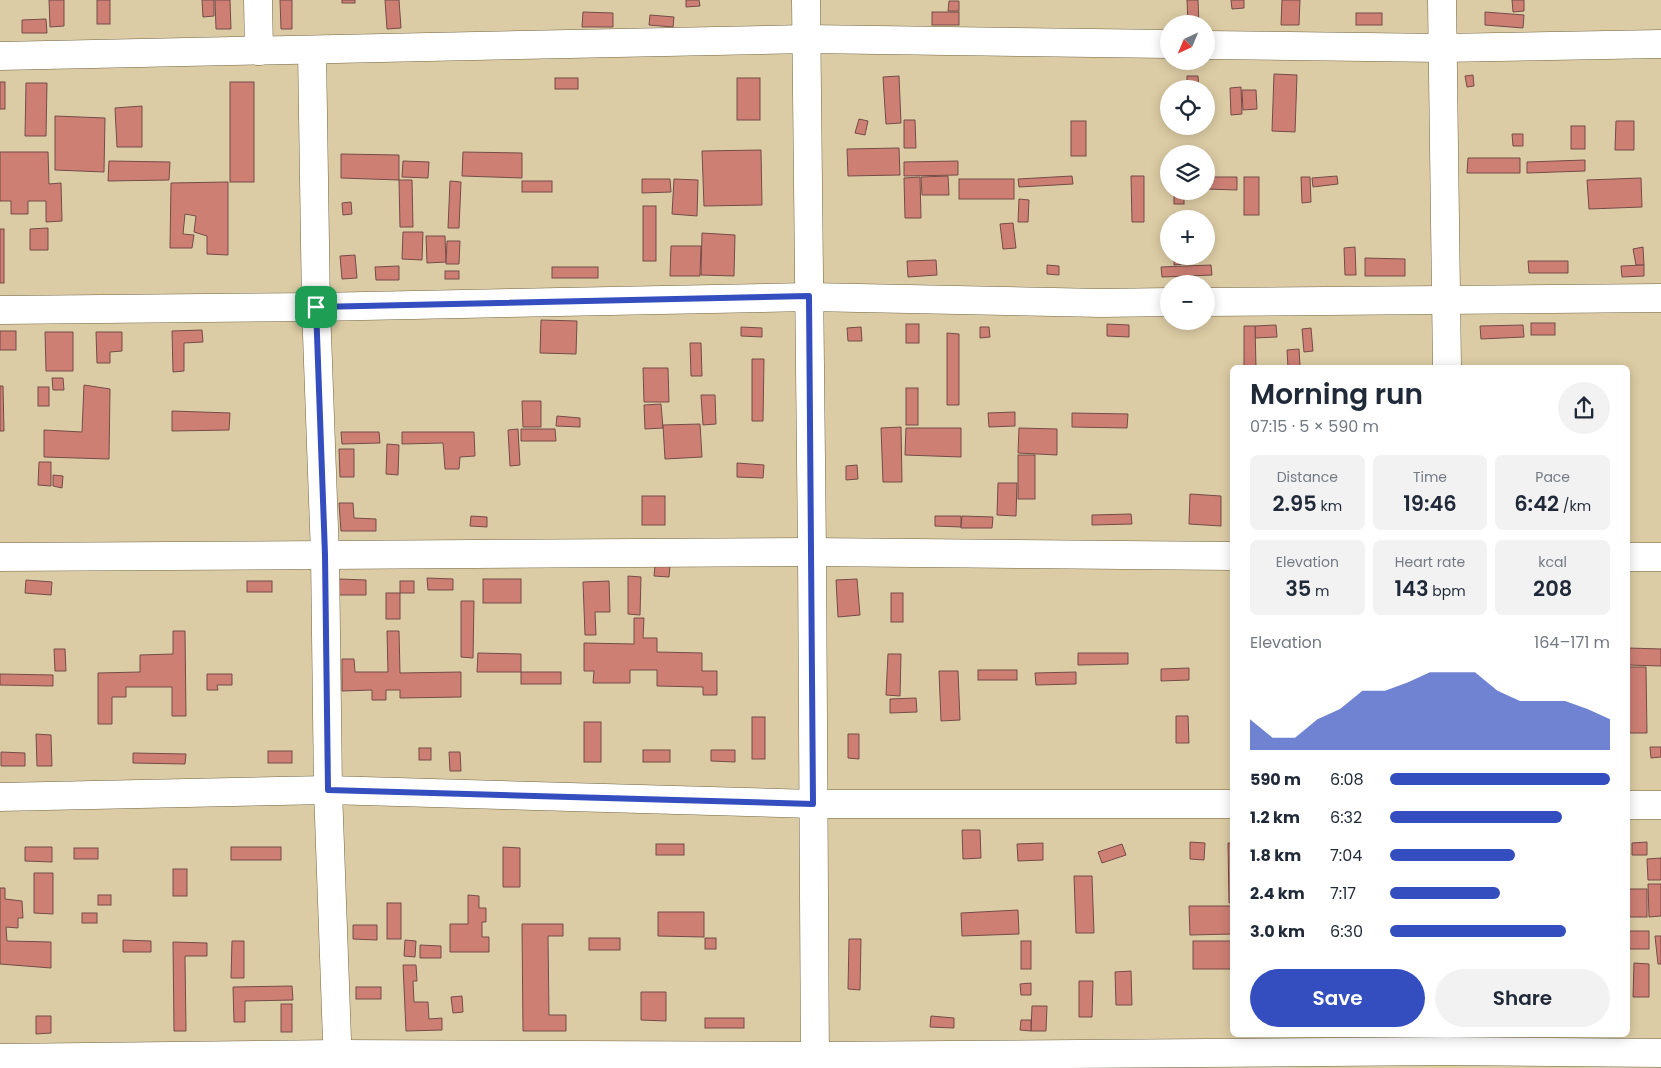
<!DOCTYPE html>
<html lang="en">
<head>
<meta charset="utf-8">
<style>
  :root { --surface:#fff; --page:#f2f2f3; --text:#1f2937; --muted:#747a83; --accent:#344ebf }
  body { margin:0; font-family:Poppins,sans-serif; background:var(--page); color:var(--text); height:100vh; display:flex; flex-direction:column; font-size:19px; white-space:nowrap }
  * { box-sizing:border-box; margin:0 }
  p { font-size:16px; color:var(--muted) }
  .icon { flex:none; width:28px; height:28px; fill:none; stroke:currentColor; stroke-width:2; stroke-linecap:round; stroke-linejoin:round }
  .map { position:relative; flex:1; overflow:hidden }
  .sheet { position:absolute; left:1230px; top:365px; width:400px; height:672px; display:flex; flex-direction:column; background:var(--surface); border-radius:8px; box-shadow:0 2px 12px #0003 }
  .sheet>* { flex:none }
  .needle { width:32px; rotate:224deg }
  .buttons { position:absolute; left:1160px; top:15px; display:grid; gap:10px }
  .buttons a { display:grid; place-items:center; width:55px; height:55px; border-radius:50%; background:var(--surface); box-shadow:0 2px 12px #0003; font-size:25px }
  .pin { position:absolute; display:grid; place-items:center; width:42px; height:42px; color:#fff; margin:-21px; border-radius:10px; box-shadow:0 2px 8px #0006 }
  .round { display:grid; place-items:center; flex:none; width:52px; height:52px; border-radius:26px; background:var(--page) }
  .head { display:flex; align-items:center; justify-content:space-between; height:85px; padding:0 20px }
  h1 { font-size:28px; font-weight:600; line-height:38px }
  .stats { display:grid; grid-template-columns:repeat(3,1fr); gap:8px; height:85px; padding:5px 20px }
  .stats div { display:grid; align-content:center; border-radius:8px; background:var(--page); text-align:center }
  .stats b { font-size:21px; font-weight:600 }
  .stats small { font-size:14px; font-weight:400 }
  .stats p { font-size:14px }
  .chart { height:140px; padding:10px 20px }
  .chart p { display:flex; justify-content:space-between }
  .chart svg { width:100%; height:90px; margin-top:5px; fill:var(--accent); opacity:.7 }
  .action { display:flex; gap:10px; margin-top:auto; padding:10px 20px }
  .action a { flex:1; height:58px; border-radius:30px; background:var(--accent); color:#fff; font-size:20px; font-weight:600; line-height:58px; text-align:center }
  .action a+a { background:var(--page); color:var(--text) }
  ul { padding:0 20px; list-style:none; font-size:16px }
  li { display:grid; grid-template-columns:80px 60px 1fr; align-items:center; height:38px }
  li i { height:12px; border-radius:6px; background:var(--accent) }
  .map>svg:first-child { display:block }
  .building { fill:#cd7f74; stroke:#744c47 }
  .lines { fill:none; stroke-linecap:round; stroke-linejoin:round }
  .minor-casing { stroke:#736542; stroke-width:29 }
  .minor { stroke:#fff; stroke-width:28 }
  .route-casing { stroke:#fff; stroke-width:10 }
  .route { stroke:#344ebf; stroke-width:6 }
</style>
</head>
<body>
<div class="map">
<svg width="1661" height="1068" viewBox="0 0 1661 1068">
  <rect width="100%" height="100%" fill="#dccca5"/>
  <g class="building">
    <path d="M49 0H64V26L50 27Z"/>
    <rect x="97" y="0" width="13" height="24"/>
    <path d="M202 0H214V16L203 17Z"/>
    <path d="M215 0H230L231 29H216Z"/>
    <path d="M280 0H292V29H281Z"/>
    <rect x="342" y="0" width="13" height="3"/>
    <path d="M385 0H399L401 28 387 29Z"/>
    <path d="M686 0H699L700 6 686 7Z"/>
    <path d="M1187 0H1198L1199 24H1188Z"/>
    <path d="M1231 0H1244V8L1232 9Z"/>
    <path d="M1282 0H1300L1299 25H1281Z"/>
    <path d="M1512 0H1524V11L1513 12Z"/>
    <path d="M949 1H959V11H948Z"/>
    <path d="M583 12 613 13V27H582Z"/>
    <rect x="932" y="12" width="27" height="13"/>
    <path d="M1485 12 1524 15 1523 28 1485 25Z"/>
    <rect x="1356" y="13" width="26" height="12"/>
    <path d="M650 15 674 17 673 27 649 25Z"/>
    <path d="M46 19 47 33H22V20Z"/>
    <path d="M1274 74 1297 75 1295 132 1272 131Z"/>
    <path d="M1473 75 1474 86 1467 87 1465 76Z"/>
    <path d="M899 76 901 123 886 124 883 77Z"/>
    <path d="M1187 76H1198L1199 89H1187Z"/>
    <rect x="555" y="78" width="23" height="11"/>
    <rect x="737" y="78" width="23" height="42"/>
    <rect x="0" y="82" width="5" height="27"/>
    <rect x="230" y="82" width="24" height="100"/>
    <path d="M26 83H47L46 136H25Z"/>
    <path d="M1241 87 1242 114 1231 115 1230 88Z"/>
    <path d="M1242 90H1256L1257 109 1243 110Z"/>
    <path d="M142 106V147H117L115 108Z"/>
    <path d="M55 116 105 118 104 172 55 170Z"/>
    <path d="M859 119 868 121 865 135 855 133Z"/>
    <path d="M904 120H915L916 148H904Z"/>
    <rect x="1071" y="121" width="15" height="35"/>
    <path d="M1616 121H1634V150H1615Z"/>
    <rect x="1571" y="126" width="14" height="23"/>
    <path d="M1512 134H1523V146H1513Z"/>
    <path d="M899 148 900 175 848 176 847 149Z"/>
    <path d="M761 150 762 205 704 206 702 151Z"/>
    <path d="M0 152H48L49 184 61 183 62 221 46 222V201H28V214H11V201H0Z"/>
    <path d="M463 152 522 153V178L462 176Z"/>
    <path d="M341 154 399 155V180L341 178Z"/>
    <path d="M1468 158H1520V173H1467Z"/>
    <path d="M1585 160V171L1527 173V162Z"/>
    <path d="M109 161 170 162 169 180 108 181Z"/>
    <path d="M403 161 429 162 428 178 402 177Z"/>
    <path d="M958 161V175L904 176V162Z"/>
    <path d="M948 176 949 195H922L921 177Z"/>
    <path d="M1072 176 1073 184 1019 187 1018 179Z"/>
    <path d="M1131 176H1144V222H1132Z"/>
    <path d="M1337 176 1338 184 1313 187 1312 178Z"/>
    <path d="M920 177 921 218H905L904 178Z"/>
    <path d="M1206 177H1237V190L1206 189Z"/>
    <rect x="1244" y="177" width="15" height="38"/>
    <path d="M1301 177H1310L1311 202 1302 203Z"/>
    <path d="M1641 178 1642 207 1589 209 1587 180Z"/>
    <path d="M642 179H670L671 192 642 193Z"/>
    <path d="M674 179 698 180 697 216 672 214Z"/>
    <rect x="959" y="179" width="55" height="20"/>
    <path d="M399 180H412L413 227H400Z"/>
    <path d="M450 181 461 182 459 228H448Z"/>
    <rect x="522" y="181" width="30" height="11"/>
    <path d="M228 182V255L207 254V236L194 232 196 216 185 214 183 234 194 235 192 248H170L171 183Z"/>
    <rect x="1174" y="191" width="10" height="13"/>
    <path d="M1019 199 1029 200 1028 222H1018Z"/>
    <path d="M351 202 352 214 343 215 342 203Z"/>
    <rect x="643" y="206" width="13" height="55"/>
    <path d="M1013 223 1016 248 1003 249 1000 224Z"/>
    <path d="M48 228V250H30V229Z"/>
    <rect x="0" y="229" width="4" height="54"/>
    <path d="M403 232H423L422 260 402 259Z"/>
    <path d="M702 233 735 235 734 276 701 275Z"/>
    <path d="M426 236H445L446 262 427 263Z"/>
    <path d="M447 241H460L459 264H446Z"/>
    <path d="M671 246H701L700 276H670Z"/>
    <path d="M1355 247 1356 275H1345L1344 248Z"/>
    <path d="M1643 247 1644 265H1636L1633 249Z"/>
    <path d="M355 255 357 278 342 279 340 256Z"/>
    <path d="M1174 256H1185V264L1174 265Z"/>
    <path d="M1365 258 1405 259V276H1365Z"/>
    <path d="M936 260 937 275 908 277 907 261Z"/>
    <path d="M1528 261H1568V273H1529Z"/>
    <path d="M1047 265 1059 266V275L1047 274Z"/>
    <path d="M1211 265 1212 275 1162 277 1161 267Z"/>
    <path d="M1644 265V276L1622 277 1621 266Z"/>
    <path d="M399 266V280H376L375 267Z"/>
    <rect x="552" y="267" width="46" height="11"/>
    <rect x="445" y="271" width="14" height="8"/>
    <path d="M541 320 577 321 576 354 540 353Z"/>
    <rect x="1531" y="323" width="24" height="12"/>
    <rect x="906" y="324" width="13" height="19"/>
    <path d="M1107 324 1129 325V337L1107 336Z"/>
    <path d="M1276 325 1277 337 1255 338V326Z"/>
    <path d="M1523 325 1524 337 1481 339 1480 326Z"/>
    <path d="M1244 326H1255L1256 368H1244Z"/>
    <path d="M741 327 762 328V337L741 336Z"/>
    <path d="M861 327 862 341H848L847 328Z"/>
    <path d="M980 327H989L990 337 980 338Z"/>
    <path d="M1311 328 1313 351 1304 352 1302 329Z"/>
    <path d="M202 330 203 342 184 343V371L173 372 172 331Z"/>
    <rect x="0" y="331" width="16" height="19"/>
    <path d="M45 332H73V371H46Z"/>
    <path d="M96 332H122V351L110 352V363H97Z"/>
    <path d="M947 333 959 334V405H947Z"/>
    <path d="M690 343H701L702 376H691Z"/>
    <path d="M1299 349 1300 366 1288 367 1287 350Z"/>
    <path d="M752 359H764L763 421H752Z"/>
    <path d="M643 368H668L669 402H644Z"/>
    <path d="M52 378H63L64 390H53Z"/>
    <path d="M84 385 110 389 109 459 44 457V430L82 432Z"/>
    <path d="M0 386H3L4 431H0Z"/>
    <rect x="38" y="387" width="11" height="19"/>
    <rect x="906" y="388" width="12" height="37"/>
    <path d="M701 395H715L716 424 703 425Z"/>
    <path d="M522 401H541V427H523Z"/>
    <path d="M661 404 663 428 645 429 644 405Z"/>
    <path d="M172 411 230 413 229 430 172 431Z"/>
    <path d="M1015 412V426L989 427 988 413Z"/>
    <path d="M1072 413 1128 414 1127 428 1072 427Z"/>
    <path d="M557 416 580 418V427L556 426Z"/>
    <path d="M700 424 702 457 665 459 663 425Z"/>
    <path d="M901 427 902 482H883L881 428Z"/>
    <path d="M906 428H961V457L905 455Z"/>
    <path d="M1019 428 1057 429V455L1018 453Z"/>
    <path d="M518 429 520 465 510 466 508 430Z"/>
    <path d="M521 429H555L556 441H521Z"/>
    <path d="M341 432H379L380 443 342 444Z"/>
    <path d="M402 432H474L475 456 460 457 459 469H445L443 443 402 444Z"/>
    <path d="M387 444 399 445 398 475 386 474Z"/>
    <path d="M339 449H354V477H340Z"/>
    <rect x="1018" y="455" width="17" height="44"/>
    <path d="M39 462H51V486L38 485Z"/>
    <path d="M737 463 764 465 763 478 737 477Z"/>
    <path d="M857 465 858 479 846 480V466Z"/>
    <path d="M53 475 63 476 62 488 53 486Z"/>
    <path d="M998 483H1017L1016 516 997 515Z"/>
    <path d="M1190 494 1221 496V526L1189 524Z"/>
    <rect x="642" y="496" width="23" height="29"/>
    <path d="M339 503H353L354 518 376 519V531H341Z"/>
    <path d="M1131 514 1132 524 1092 525V515Z"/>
    <path d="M471 516 487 517V527L470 526Z"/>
    <path d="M935 516H961V527L935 526Z"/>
    <path d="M962 516 993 517 992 528H961Z"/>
    <path d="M655 565 670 566 669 577 654 576Z"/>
    <path d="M628 576 641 577 640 615 628 614Z"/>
    <path d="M427 578 453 579V590H428Z"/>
    <path d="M339 579 366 580V595H339Z"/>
    <rect x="483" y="579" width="38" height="24"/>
    <path d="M857 579 860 615 838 617 836 580Z"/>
    <path d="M26 580 52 582 51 595 25 593Z"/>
    <rect x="247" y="581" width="25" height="11"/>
    <rect x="400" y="581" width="14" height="12"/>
    <path d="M609 581 610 612H595L596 635H585L583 582Z"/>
    <rect x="386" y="593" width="14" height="26"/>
    <rect x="891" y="593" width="12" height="29"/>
    <path d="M461 601H474L473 658 461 657Z"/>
    <path d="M634 618H644L643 638H657V652L702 653V671H717V695H703V687L657 686V670H630V683H593L594 671H584V643L634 644Z"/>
    <path d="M173 631H185L186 716H172V687H126V697H112V724H98V673L140 672V655L173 654Z"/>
    <path d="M387 631H399L400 673 461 672V697L400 698V690H386V700H372V690L342 691V659H354L355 672H388Z"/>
    <path d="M1628 648 1661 649V666L1628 665Z"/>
    <path d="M54 649H65L66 671H55Z"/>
    <path d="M478 653 521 654V672H477Z"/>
    <path d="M1078 653H1128V664L1078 665Z"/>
    <path d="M888 654H901L900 696 886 695Z"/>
    <path d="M1628 667H1646L1647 733H1629Z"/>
    <path d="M1189 668V680L1161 681V669Z"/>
    <rect x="978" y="670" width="39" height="10"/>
    <path d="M939 671H958L960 720 941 721Z"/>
    <rect x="521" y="672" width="40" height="12"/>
    <path d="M1076 672V684L1036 685 1035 673Z"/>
    <path d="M0 674 53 675V686L0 685Z"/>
    <path d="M207 674H232V685H217L218 690H207Z"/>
    <path d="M916 698 917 712 890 713V699Z"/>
    <path d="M1176 716H1188L1189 743H1176Z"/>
    <rect x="752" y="717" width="13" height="42"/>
    <rect x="584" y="722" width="17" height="40"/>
    <path d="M36 734 51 735 52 766H37Z"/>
    <path d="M848 734H859V759L848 758Z"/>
    <path d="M1650 747H1661V757L1651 758Z"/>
    <rect x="419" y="748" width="12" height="12"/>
    <rect x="643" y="750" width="27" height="12"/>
    <path d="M711 750H735V762L711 761Z"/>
    <rect x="268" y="751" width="24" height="12"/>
    <path d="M1 752 25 753V766H1Z"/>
    <path d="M449 752H460L461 771H450Z"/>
    <path d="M133 753 186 754 185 764 133 763Z"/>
    <path d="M962 830H980L981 858 963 859Z"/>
    <path d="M1190 842 1205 843 1204 860 1190 859Z"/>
    <path d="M1647 842V855H1632V843Z"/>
    <path d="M1043 843V860L1018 861 1017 844Z"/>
    <path d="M1228 843H1232V903H1229Z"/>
    <rect x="656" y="844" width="28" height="11"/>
    <path d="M1122 844 1126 855 1102 863 1098 852Z"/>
    <path d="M25 847H52V862L25 861Z"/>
    <rect x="231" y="847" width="50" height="13"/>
    <path d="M503 847 520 848V887H503Z"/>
    <rect x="74" y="848" width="24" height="11"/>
    <path d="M1661 858V880H1648L1647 859Z"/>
    <rect x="173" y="869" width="14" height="27"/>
    <path d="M34 873H53V914L34 913Z"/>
    <path d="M1074 876H1092L1094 933H1076Z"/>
    <path d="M1648 884H1661V916L1649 917Z"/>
    <path d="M0 888H5V899L22 901 23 918H18V928L6 927 7 941 51 942V968L0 964Z"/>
    <rect x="1628" y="889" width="19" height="28"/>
    <rect x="98" y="895" width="13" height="10"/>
    <path d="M468 895 479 896V908H486V922H482V937H489V952H450V924H468Z"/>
    <rect x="387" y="903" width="14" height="36"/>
    <path d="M1189 906H1232V934L1190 935Z"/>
    <path d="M1018 910 1019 934 962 936 961 913Z"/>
    <path d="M658 912H704V937L658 936Z"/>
    <rect x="82" y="913" width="15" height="10"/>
    <path d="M522 924H563V936H548L549 1015H566V1031H523Z"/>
    <path d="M353 925H377V940L353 939Z"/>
    <rect x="1628" y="931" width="21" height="18"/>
    <path d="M1655 936H1661V964H1658Z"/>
    <rect x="589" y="938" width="31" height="12"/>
    <rect x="705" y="938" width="11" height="11"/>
    <path d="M849 939H861L860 990 848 989Z"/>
    <path d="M123 940 151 941V952H123Z"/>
    <path d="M405 940 416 941 415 957 404 956Z"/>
    <path d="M232 941H244V978H231Z"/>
    <rect x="1021" y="941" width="10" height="28"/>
    <rect x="1193" y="941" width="39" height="28"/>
    <path d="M173 942 207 943V956H185L186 1031H174Z"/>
    <path d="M420 945 441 946V958H420Z"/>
    <path d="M1634 963 1649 964V997H1633Z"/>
    <path d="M403 965H416L417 981H413L414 1002H428L429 1019 442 1018V1030L406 1031Z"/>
    <path d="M1131 971 1132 1005H1116L1115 972Z"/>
    <path d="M1079 981H1093L1092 1017H1079Z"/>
    <path d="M1031 983V995H1021L1020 984Z"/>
    <path d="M292 986 293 1000 245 1001V1022H234L233 987Z"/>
    <rect x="356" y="987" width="25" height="12"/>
    <path d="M641 992H666V1021L641 1020Z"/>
    <path d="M462 996 463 1012 453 1013 451 997Z"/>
    <rect x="281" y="1004" width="11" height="28"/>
    <path d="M1032 1006H1047L1046 1031H1031Z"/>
    <path d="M36 1016H51V1033L36 1034Z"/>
    <path d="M931 1016 954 1018V1028L930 1027Z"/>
    <rect x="705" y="1018" width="39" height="10"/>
    <path d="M1021 1020H1031V1031L1020 1030Z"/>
  </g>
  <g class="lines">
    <g class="minor-casing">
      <g id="minor">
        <path d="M258 0 259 51"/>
        <path d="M806 0 812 552 815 1068"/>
        <path d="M1442 0 1447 368"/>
        <path d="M1206 45 1442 48 1661 44"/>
        <path d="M312 50 316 307 325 555 328 790 338 1068"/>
        <path d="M0 56 807 39 1169 44"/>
        <path d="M1206 302 1661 298"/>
        <path d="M0 310 316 307 809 297 1102 303 1169 302"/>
        <path d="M0 557 812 552 1232 556"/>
        <path d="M1628 557H1661"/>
        <path d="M0 797 328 790 813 804H1232"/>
        <path d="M1628 805H1661"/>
        <path d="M0 1058 338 1054 815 1056 1447 1051 1661 1053"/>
      </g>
    </g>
    <use href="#minor" class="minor"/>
  </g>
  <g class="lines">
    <g class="route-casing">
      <path id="route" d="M809 296 813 804 328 790 325 555 316 307Z"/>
    </g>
    <use href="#route" class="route"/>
  </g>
</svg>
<div class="buttons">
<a><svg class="needle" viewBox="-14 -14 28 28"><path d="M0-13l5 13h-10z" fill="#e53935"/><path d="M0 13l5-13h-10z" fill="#747a83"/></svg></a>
<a><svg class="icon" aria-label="locate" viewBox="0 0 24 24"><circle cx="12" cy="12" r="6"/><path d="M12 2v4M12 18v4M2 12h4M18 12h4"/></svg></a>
<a><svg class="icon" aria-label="layers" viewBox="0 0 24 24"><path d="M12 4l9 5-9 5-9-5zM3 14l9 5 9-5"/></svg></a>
<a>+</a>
<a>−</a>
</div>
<div class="pin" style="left:316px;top:307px;background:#1e9e55"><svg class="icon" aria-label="arrive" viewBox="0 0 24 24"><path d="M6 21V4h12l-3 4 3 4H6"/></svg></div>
<section class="sheet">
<div class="head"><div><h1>Morning run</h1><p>07:15 · 5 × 590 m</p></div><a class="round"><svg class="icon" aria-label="share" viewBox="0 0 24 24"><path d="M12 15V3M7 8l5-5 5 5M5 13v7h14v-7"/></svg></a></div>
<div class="stats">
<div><p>Distance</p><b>2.95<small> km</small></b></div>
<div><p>Time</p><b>19:46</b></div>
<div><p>Pace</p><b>6:42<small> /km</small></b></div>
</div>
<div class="stats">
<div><p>Elevation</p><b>35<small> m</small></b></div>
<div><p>Heart rate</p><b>143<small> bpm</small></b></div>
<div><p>kcal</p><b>208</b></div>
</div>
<div class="chart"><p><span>Elevation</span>164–171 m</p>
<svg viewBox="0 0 160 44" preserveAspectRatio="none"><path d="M0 44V29L10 38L20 38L30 29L40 24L50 15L60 15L70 11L80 6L90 6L100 6L110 15L120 20L130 20L140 20L150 24L160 29V44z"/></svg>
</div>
<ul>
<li><b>590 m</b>6:08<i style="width:100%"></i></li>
<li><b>1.2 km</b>6:32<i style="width:78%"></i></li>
<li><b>1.8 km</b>7:04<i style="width:57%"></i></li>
<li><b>2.4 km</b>7:17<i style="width:50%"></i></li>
<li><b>3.0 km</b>6:30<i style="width:80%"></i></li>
</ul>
<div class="action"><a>Save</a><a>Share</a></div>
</section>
</div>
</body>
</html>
